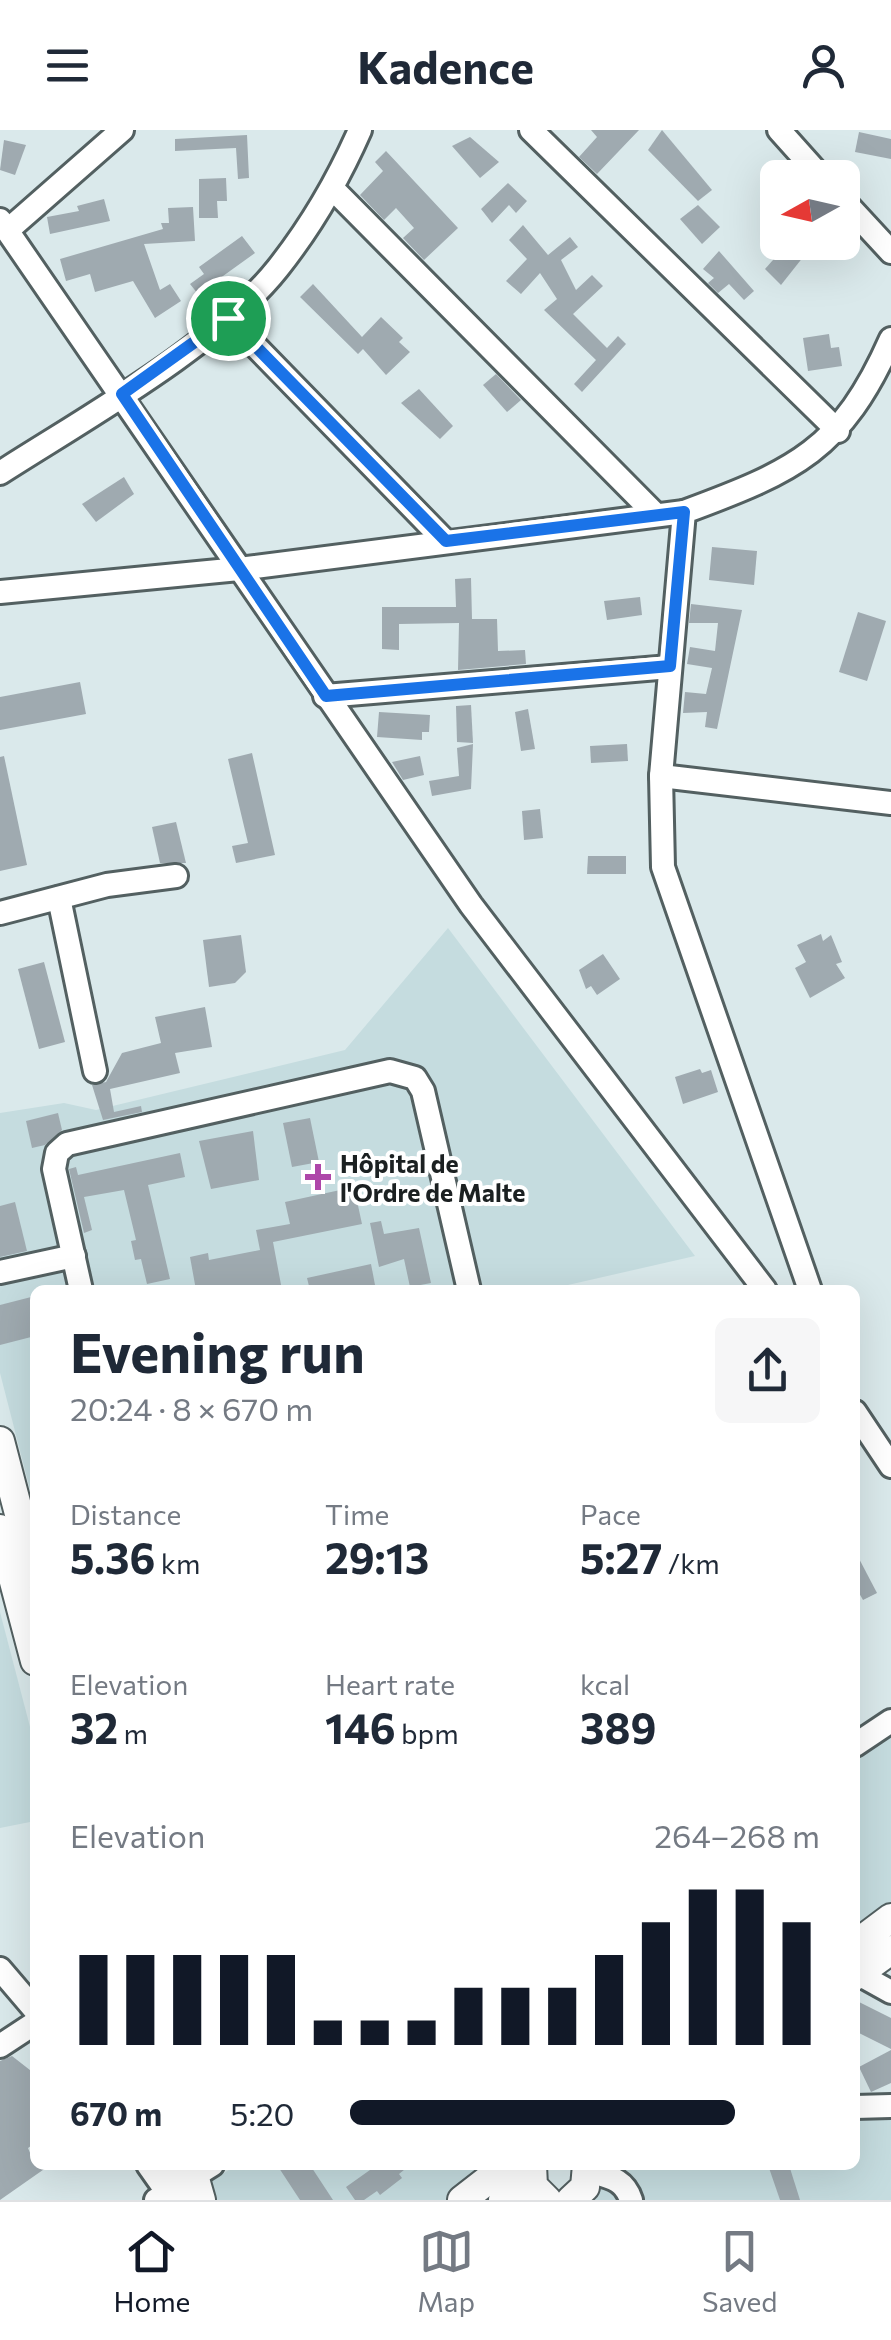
<!DOCTYPE html>
<html lang="en">
<head>
<meta charset="utf-8">
<style>
  :root { --surface:#fff; --page:#f6f6f7; --text:#1f2937; --muted:#747a83; --line:#e0e1e3; --accent:#111827 }
  body { margin:0; font-family:Commissioner,sans-serif; background:var(--page); color:var(--text); height:100vh; display:flex; flex-direction:column; font-size:38px; white-space:nowrap }
  * { box-sizing:border-box; margin:0 }
  p { font-size:32px; color:var(--muted) }
  .icon { flex:none; width:55px; height:55px; fill:none; stroke:currentColor; stroke-width:2; stroke-linecap:round; stroke-linejoin:round }
  .map { position:relative; flex:1; overflow:hidden }
  .side { position:absolute; left:30px; top:1155px; width:830px; height:885px; display:flex; flex-direction:column; background:var(--surface); border-radius:15px; box-shadow:0 10px 40px #0002 }
  .side>* { flex:none }
  .needle { width:65px; rotate:262deg }
  .fabs { position:absolute; left:760px; top:30px; display:grid; gap:20px }
  .fabs a { display:grid; place-items:center; width:100px; height:100px; border-radius:15px; background:var(--surface); box-shadow:0 10px 40px #0002; font-size:50px }
  .pin { position:absolute; display:grid; place-items:center; width:85px; height:85px; color:#fff; margin:-42px; border:5px solid #fff; border-radius:50%; box-shadow:0 2px 10px #0007 }
  .round { display:grid; place-items:center; flex:none; width:105px; height:105px; border-radius:15px; background:var(--page) }
  .overview { display:flex; align-items:center; justify-content:space-between; height:170px; padding:0 40px }
  h1 { font-size:55px; font-weight:700; line-height:75px }
  .metrics { display:grid; grid-template-columns:repeat(3,1fr); gap:15px; height:170px; padding:10px 40px }
  .metrics div { display:grid; align-content:center }
  .metrics b { font-size:42px; font-weight:700 }
  .metrics small { font-size:28px; font-weight:400 }
  .metrics p { font-size:28px }
  .chart { height:280px; padding:20px 40px }
  .chart p { display:flex; justify-content:space-between }
  .chart svg { width:100%; height:180px; margin-top:10px; stroke:var(--accent); stroke-width:6 }
  ul { padding:0 40px; list-style:none; font-size:32px }
  li { display:grid; grid-template-columns:160px 120px 1fr; align-items:center; height:75px }
  li i { height:25px; border-radius:12px; background:var(--accent) }
  header { display:flex; justify-content:space-between; align-items:center; height:130px; padding:0 40px; background:var(--surface); font-size:45px; font-weight:700 }
  .menu { display:flex; justify-content:space-around; align-items:center; height:140px; border-top:2px solid var(--line); background:var(--surface); font-size:28px; color:var(--muted) }
  .menu a { display:grid; justify-items:center; gap:5px }
  .menu .current { color:var(--accent) }
  .map>svg:first-child { display:block }
  .built { fill:#c5dcdf }
  .building { fill:#9faab0 }
  .lines { fill:none; stroke-linecap:round; stroke-linejoin:round }
  .minor-casing { stroke:#536061; stroke-width:28 }
  .major-casing { stroke:#536061; stroke-width:32 }
  .minor { stroke:#fff; stroke-width:22 }
  .major { stroke:#fff; stroke-width:28 }
  .route-casing { stroke:#fff; stroke-width:20 }
  .route { stroke:#1a73e8; stroke-width:12 }
  .poi-dot { fill:#ae46a9; stroke:#fff; stroke-width:4 }
  .labels { text-anchor:middle; dominant-baseline:central; stroke-width:8; stroke-linejoin:round; paint-order:stroke }
  .poi-label { font-size:25px; font-weight:bold; fill:#1b2021; stroke:#fff; text-anchor:start }
</style>
</head>
<body>
<header><svg class="icon" aria-label="menu" viewBox="0 0 24 24"><path d="M4 6h16M4 12h16M4 18h16"/></svg>Kadence<svg class="icon" aria-label="person" viewBox="0 0 24 24"><circle cx="12" cy="8" r="4"/><path d="M4 21q1-7 8-7t8 7"/></svg></header>
<div class="map">
<svg width="891" height="2070" viewBox="0 0 891 2070">
  <rect width="100%" height="100%" fill="#dae9eb"/>
  <g class="built">
    <path d="M448 798 695 1126 546 1160H35V1379L0 1243V983L64 973 96 980 345 920Z"/>
    <path d="M0 1482 35 1616V1691L0 1698Z"/>
    <path d="M891 1602V1782L855 1812V1625Z"/>
    <path d="M855 1981H891V2070H562L596 2035H855Z"/>
    <path d="M236 2035H519L465 2070H210L205 2056Z"/>
  </g>
  <g class="building">
    <path d="M591 0H639L597 44 579 27 597 7Z"/>
    <path d="M662 0 712 60 698 71 648 20Z"/>
    <path d="M859 2 891 9V29L855 22Z"/>
    <path d="M247 5 249 48 238 49 236 18 175 21V9Z"/>
    <path d="M470 7 499 32 480 48 452 16Z"/>
    <path d="M4 10 26 15 15 45 0 40Z"/>
    <path d="M386 21 458 98 424 130 403 108 414 98 396 78 384 90 360 65 383 41 375 32Z"/>
    <path d="M226 48 227 71H217L218 88H199V49Z"/>
    <path d="M508 53 527 71 516 83 509 75 492 93 481 79Z"/>
    <path d="M104 69 110 91 50 104 47 87 79 81 77 76Z"/>
    <path d="M698 75 720 97 702 114 680 89Z"/>
    <path d="M193 77 195 111 144 114 160 160 170 154 181 171 155 188 133 151 95 162 90 144 66 151 60 129 163 99 161 93H169L168 78Z"/>
    <path d="M523 95 548 125 570 107 578 117 561 130 576 160 592 145 603 156 573 184 607 218 618 206 626 214 582 262 574 254 596 230 544 180 557 169 540 143 521 164 506 151 527 129 509 110Z"/>
    <path d="M242 106 255 123 198 164 190 154 204 144 199 137Z"/>
    <path d="M789 112H815L781 155 765 139Z"/>
    <path d="M719 121 754 161 744 170 729 154 718 163 708 153 714 148 703 139Z"/>
    <path d="M313 154 362 207 381 187 403 208 399 212 410 222 386 245 363 219 358 224 300 167Z"/>
    <path d="M829 204 831 218 839 217 842 236 808 241 803 208Z"/>
    <path d="M496 244 521 270 507 282 483 255Z"/>
    <path d="M419 259 453 296 440 309 401 273Z"/>
    <path d="M124 347 134 364 96 392 82 374Z"/>
    <path d="M712 417 757 421 754 455 709 450Z"/>
    <path d="M471 448 472 489H497L498 521 525 520 526 534 458 540 459 493 399 494V520L382 519V477H456L455 449Z"/>
    <path d="M640 467 642 485 607 490 604 471Z"/>
    <path d="M691 474 742 480 717 599 705 597 707 582 683 583 685 562 706 564 712 538 687 534 690 517 715 521 718 493H689Z"/>
    <path d="M858 482 886 491 867 551 839 542Z"/>
    <path d="M80 552 86 584 0 600V567Z"/>
    <path d="M471 575 473 613 457 612 456 576Z"/>
    <path d="M528 579 535 619 521 621 515 582Z"/>
    <path d="M379 582 430 585 429 602H422V610L377 607Z"/>
    <path d="M473 614 471 659 432 666 429 651 459 646 457 618Z"/>
    <path d="M627 614 628 631 591 633 590 616Z"/>
    <path d="M252 623 275 725 236 733 232 716 248 713 228 629Z"/>
    <path d="M4 626 27 735 0 741V627Z"/>
    <path d="M420 626 424 645 403 650 392 632Z"/>
    <path d="M540 679 543 708 524 710 522 681Z"/>
    <path d="M176 692 186 733H160L152 697Z"/>
    <path d="M588 726H626V744H587Z"/>
    <path d="M821 804 823 811 831 805 842 832 836 834 845 848 810 868 795 838 806 832 797 815Z"/>
    <path d="M241 805 246 842 235 853 209 857 203 810Z"/>
    <path d="M603 824 620 849 597 865 591 856 586 859 579 840Z"/>
    <path d="M44 832 65 912 39 919 18 839Z"/>
    <path d="M205 877 212 917 175 923 180 943 110 959 114 982 141 976 142 982 103 990 92 955 106 952 122 923 161 913 155 887Z"/>
    <path d="M700 939 702 943 711 940 718 962 683 974 675 947Z"/>
    <path d="M58 983 62 1000 45 1015 32 1018 26 991Z"/>
    <path d="M310 988 319 1032 292 1037 283 993Z"/>
    <path d="M253 1001 259 1050 211 1059 199 1011Z"/>
    <path d="M180 1023 185 1047 148 1055 170 1149 147 1154 141 1129 135 1130 131 1111 136 1110 124 1060 84 1067 92 1100 84 1103 69 1039 76 1037 78 1045Z"/>
    <path d="M354 1057 362 1094 273 1112 282 1160H196L190 1127 208 1123 209 1130 260 1120 256 1100 290 1094 285 1072Z"/>
    <path d="M15 1072 27 1121 0 1127V1076Z"/>
    <path d="M381 1091 384 1104 419 1098 431 1153 410 1157 404 1129 379 1137 370 1093Z"/>
    <path d="M371 1134 376 1160H310L307 1148Z"/>
    <path d="M35 1166V1206L0 1215V1175Z"/>
    <path d="M855 1421 877 1463 863 1470 855 1456Z"/>
    <path d="M855 1870 891 1888V1919L855 1901Z"/>
    <path d="M891 1920V1953L871 1962 859 1937Z"/>
    <path d="M12 1926 35 1944V2013L28 2018 35 2035H50L0 2070V1931Z"/>
    <path d="M277 2035H310L333 2070H300Z"/>
    <path d="M377 2035H410L399 2044 402 2048 380 2065 377 2061 364 2070H355L346 2057Z"/>
    <path d="M768 2035H789L800 2070H780Z"/>
  </g>
  <g class="lines">
    <g class="minor-casing">
      <g id="minor">
        <path d="M531 0 838 301"/>
        <path d="M779 0 822 48"/>
        <path d="M333 59 656 385"/>
        <path d="M842 69 891 122"/>
        <path d="M0 90 471 775 765 1160"/>
        <path d="M8 100 122 0"/>
        <path d="M228 188 445 411"/>
        <path d="M0 343C84 289 217 215 278 138 312 95 338 50 360 0"/>
        <path d="M0 462 239 439 684 382"/>
        <path d="M325 566 670 537"/>
        <path d="M661 646 891 673"/>
        <path d="M59 768 95 941"/>
        <path d="M0 783 107 755 176 746"/>
        <path d="M0 1142 74 1126"/>
        <path d="M81 1160 54 1039 57 1023 67 1014 390 941 415 948 423 961 469 1160"/>
        <path d="M810 1160 663 737 661 646 684 382C795 341 842 320 891 209"/>
        <path d="M855 1282 891 1336"/>
        <path d="M855 1615 891 1591"/>
        <path d="M0 1839 35 1880"/>
        <path d="M855 1842 891 1862"/>
        <path d="M0 1916 35 1893"/>
        <path d="M855 1977 891 1976"/>
        <path d="M148 2035 167 2062"/>
        <path d="M588 2041C608 2047 624 2048 631 2070"/>
        <path d="M156 2070 212 2035"/>
      </g>
    </g>
    <g class="major-casing">
      <g id="major">
        <path d="M0 1311 35 1445"/>
        <path d="M0 1399 35 1531"/>
        <path d="M855 1815 891 1788"/>
        <path d="M855 1846 891 1820"/>
        <path d="M171 2035 179 2070"/>
        <path d="M191 2035 201 2070"/>
        <path d="M532 2035 533 2056 547 2070"/>
        <path d="M462 2070 489 2049 524 2035"/>
        <path d="M503 2070 533 2056"/>
        <path d="M571 2070 585 2057 587 2035"/>
      </g>
    </g>
    <use href="#minor" class="minor"/>
    <use href="#major" class="major"/>
  </g>
  <g class="lines">
    <g class="route-casing">
      <path id="route" d="M228 188 446 411 684 382 670 536 326 566 122 264Z"/>
    </g>
    <use href="#route" class="route"/>
  </g>
  <path class="poi-dot" d="M313 1032h10v10h10v10h-10v10h-10v-10h-10v-10h10z"/>
  <g class="labels">
    <g class="poi-label">
      <text x="340" y="1033">Hôpital de<tspan x="340" dy="29">l'Ordre de Malte</tspan></text>
    </g>
  </g>
</svg>
<div class="fabs">
<a><svg class="needle" viewBox="-14 -14 28 28"><path d="M0-13l5 13h-10z" fill="#e53935"/><path d="M0 13l5-13h-10z" fill="#747a83"/></svg></a>
</div>
<div class="pin" style="left:228px;top:188px;background:#1e9e55"><svg class="icon" aria-label="arrive" viewBox="0 0 24 24"><path d="M6 21V4h12l-3 4 3 4H6"/></svg></div>
<section class="side">
<div class="overview"><div><h1>Evening run</h1><p>20:24 · 8 × 670 m</p></div><a class="round"><svg class="icon" aria-label="share" viewBox="0 0 24 24"><path d="M12 15V3M7 8l5-5 5 5M5 13v7h14v-7"/></svg></a></div>
<div class="metrics">
<div><p>Distance</p><b>5.36<small> km</small></b></div>
<div><p>Time</p><b>29:13</b></div>
<div><p>Pace</p><b>5:27<small> /km</small></b></div>
</div>
<div class="metrics">
<div><p>Elevation</p><b>32<small> m</small></b></div>
<div><p>Heart rate</p><b>146<small> bpm</small></b></div>
<div><p>kcal</p><b>389</b></div>
</div>
<div class="chart"><p><span>Elevation</span>264–268 m</p>
<svg viewBox="0 0 160 44" preserveAspectRatio="none"><path d="M5 44V22M15 44V22M25 44V22M35 44V22M45 44V22M55 44V38M65 44V38M75 44V38M85 44V30M95 44V30M105 44V30M115 44V22M125 44V14M135 44V6M145 44V6M155 44V14"/></svg>
</div>
<ul>
<li><b>670 m</b>5:20<i style="width:82%"></i></li>
</ul>
</section>
</div>
<nav class="menu">
<a class="current"><svg class="icon" aria-label="home" viewBox="0 0 24 24"><path d="M3 11l9-7 9 7M6 9v11h12V9"/></svg>Home</a>
<a><svg class="icon" aria-label="map" viewBox="0 0 24 24"><path d="M3 6l6-2 6 2 6-2v14l-6 2-6-2-6 2zM9 4v14M15 6v14"/></svg>Map</a>
<a><svg class="icon" aria-label="saved" viewBox="0 0 24 24"><path d="M7 4h10v16l-5-4-5 4z"/></svg>Saved</a>
</nav>
</body>
</html>
